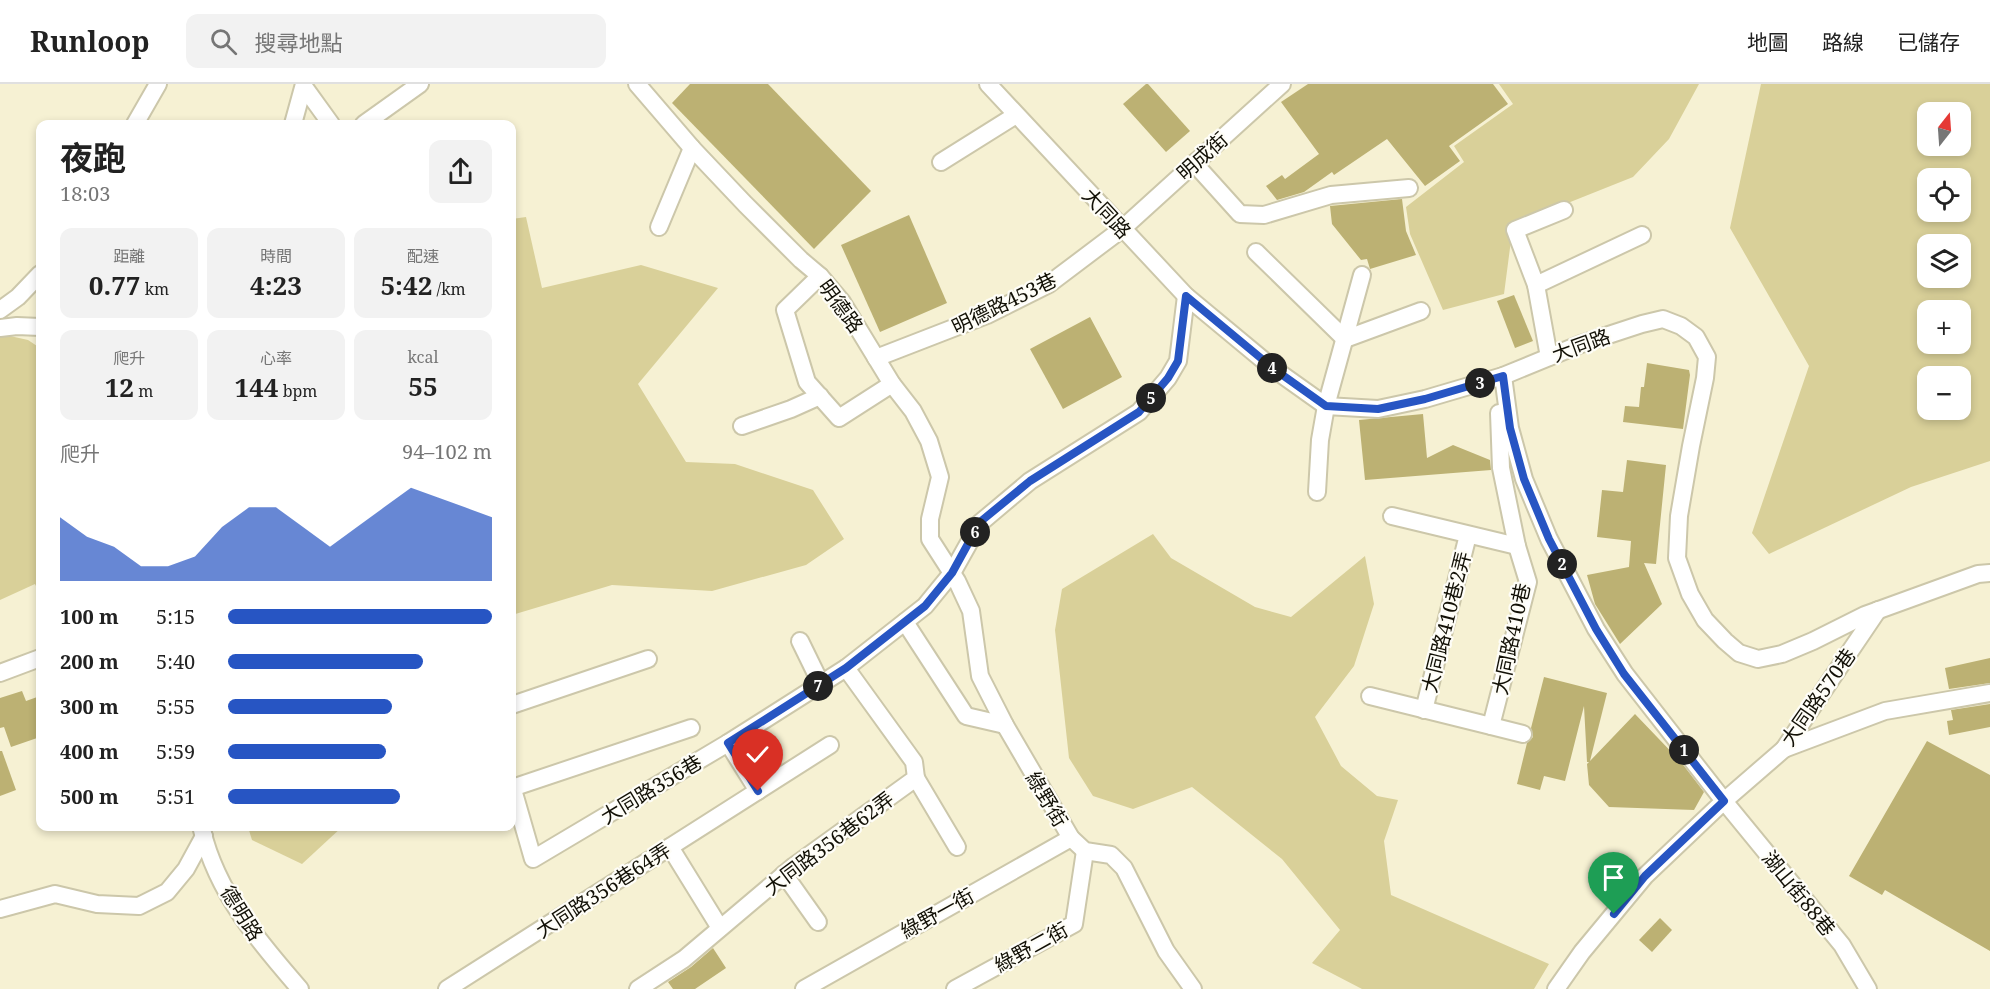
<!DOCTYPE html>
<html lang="zh-TW">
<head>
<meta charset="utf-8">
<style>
  :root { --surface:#fff; --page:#f2f2f2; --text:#222; --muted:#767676; --line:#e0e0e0; --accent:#2755c3 }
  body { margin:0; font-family:"Noto Serif","Noto Sans TC",serif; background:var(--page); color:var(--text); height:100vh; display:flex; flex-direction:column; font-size:22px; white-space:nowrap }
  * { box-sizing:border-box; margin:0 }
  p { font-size:20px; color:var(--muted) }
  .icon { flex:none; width:33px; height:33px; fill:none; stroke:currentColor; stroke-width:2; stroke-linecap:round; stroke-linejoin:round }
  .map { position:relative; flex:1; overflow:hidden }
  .details { position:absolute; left:36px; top:36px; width:480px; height:711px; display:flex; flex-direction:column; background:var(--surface); border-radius:12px; box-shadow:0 3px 9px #0003 }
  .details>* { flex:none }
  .needle { width:39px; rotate:17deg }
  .fabs { position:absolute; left:1917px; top:18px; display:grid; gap:12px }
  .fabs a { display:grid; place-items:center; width:54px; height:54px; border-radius:12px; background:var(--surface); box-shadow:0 3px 9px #0003; font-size:30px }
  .pin { position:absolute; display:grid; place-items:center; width:51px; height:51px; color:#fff; margin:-62px -26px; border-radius:50% 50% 50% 0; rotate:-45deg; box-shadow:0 0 6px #0007 }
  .pin .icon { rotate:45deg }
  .km { position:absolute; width:30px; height:30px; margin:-15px; border-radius:50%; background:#222; color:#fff; font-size:16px; line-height:30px; text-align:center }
  .round { display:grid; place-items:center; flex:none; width:63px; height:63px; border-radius:12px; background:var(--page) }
  .summary { display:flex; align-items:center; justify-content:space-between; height:102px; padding:0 24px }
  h1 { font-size:33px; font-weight:700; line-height:45px }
  .figures { display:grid; grid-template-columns:repeat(3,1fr); gap:9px; height:102px; padding:6px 24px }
  .figures div { display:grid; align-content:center; border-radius:12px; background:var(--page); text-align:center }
  .figures b { font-size:26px; font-weight:700 }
  .figures small { font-size:16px; font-weight:400 }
  .figures p { font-size:16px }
  .chart { height:168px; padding:12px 24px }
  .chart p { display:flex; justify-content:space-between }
  .chart svg { width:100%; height:108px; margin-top:6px; fill:var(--accent); opacity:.7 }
  ul { padding:0 24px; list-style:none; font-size:20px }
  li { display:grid; grid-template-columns:96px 72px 1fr; align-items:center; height:45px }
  li i { height:15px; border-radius:8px; background:var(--accent) }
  header { display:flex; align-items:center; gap:36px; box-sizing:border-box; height:84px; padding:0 30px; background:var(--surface); border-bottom:2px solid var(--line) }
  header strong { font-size:28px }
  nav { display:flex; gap:33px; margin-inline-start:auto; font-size:21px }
  .search { width:420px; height:54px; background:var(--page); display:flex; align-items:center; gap:15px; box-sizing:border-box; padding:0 21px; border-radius:12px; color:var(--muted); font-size:22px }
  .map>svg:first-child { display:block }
  .green { fill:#d9d099; fill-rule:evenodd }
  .building { fill:#bcb173 }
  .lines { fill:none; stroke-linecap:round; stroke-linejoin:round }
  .minor-casing { stroke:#ccc7aa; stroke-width:20 }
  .minor { stroke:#fff; stroke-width:16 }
  .route-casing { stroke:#fff; stroke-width:12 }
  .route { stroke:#2755c3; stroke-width:8 }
  .labels { text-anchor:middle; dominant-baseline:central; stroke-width:4.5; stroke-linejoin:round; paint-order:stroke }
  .street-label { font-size:20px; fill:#121006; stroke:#fefdf7 }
</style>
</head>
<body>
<header>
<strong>Runloop</strong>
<div class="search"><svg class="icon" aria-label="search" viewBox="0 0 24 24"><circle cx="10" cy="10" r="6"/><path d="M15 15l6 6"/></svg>搜尋地點</div>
<nav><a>地圖</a><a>路線</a><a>已儲存</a></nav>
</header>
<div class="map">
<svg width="1990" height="905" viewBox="0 0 1990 905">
  <rect width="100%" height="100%" fill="#f6f1d3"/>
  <g class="green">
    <path d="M1499 0H1699L1669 55 1633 93 1513 141 1504 210 1443 226 1410 150 1406 123 1464 78 1454 62 1513 20Z"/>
    <path d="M1761 0H1990V377L1911 403 1769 470 1752 449 1809 282 1730 144ZM1928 28H1960V62H1928ZM1928 94H1960V128H1928ZM1928 160H1960V194H1928ZM1928 226H1960V260H1928ZM1928 292H1960V326H1928Z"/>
    <path d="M526 133 542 204 641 181 718 204 638 300 686 378 735 380 813 406 844 455 806 481 712 507 612 501 512 531V135Z"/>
    <path d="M10 252 28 256 40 264V510L35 500 0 516V253Z"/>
    <path d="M1153 450 1171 474 1255 523 1291 533 1365 472 1374 520 1354 582 1315 633 1341 682 1377 712 1398 716 1384 757 1391 811 1549 880 1534 905H1362L1312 879 1340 846 1282 775 1192 703 1133 725 1093 712 1069 674 1055 546 1062 505Z"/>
    <path d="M248 743V742L342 743 302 780 252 756Z"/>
  </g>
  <g class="building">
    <path d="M690 0H768L871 107 814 165 672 19Z"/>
    <path d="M1146 0H1148L1190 47 1166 68 1123 20Z"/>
    <path d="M1308 0H1493L1508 20 1449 62 1460 77 1425 102 1387 55 1334 91 1332 88 1304 108 1277 116 1266 102 1282 91 1285 95 1319 70 1281 18Z"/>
    <path d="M1402 115 1406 147 1416 171 1370 185 1367 175 1361 176 1332 140 1330 122Z"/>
    <path d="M909 131 947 219 880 248 841 161Z"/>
    <path d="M1514 211 1533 257 1515 264 1497 217Z"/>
    <path d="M1090 233 1122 293 1063 325 1030 265Z"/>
    <path d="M1647 279 1689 286 1690 291 1683 345 1623 338 1625 322 1639 323 1641 303H1644Z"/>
    <path d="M1423 330 1427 374 1453 361 1490 376 1491 386 1365 396 1359 336Z"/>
    <path d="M1627 376 1666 381 1656 480 1644 479 1662 520 1620 560 1595 520 1587 491 1629 483 1631 457 1597 453 1602 406 1623 408Z"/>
    <path d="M1990 574V599L1949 605 1945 584Z"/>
    <path d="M1544 593 1607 609 1590 677 1635 630 1681 678 1704 708 1694 726 1609 723 1589 701 1587 680 1589 678H1587L1584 622 1565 697 1544 692 1540 706 1517 700 1527 659 1533 653 1531 644Z"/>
    <path d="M22 607 26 617 40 612V653L11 663 4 643 0 644V614Z"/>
    <path d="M1990 620V643L1949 651 1947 637 1953 636 1951 626Z"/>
    <path d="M1927 657 1990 691V867L1885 806 1882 811 1849 792Z"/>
    <path d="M0 667H2L16 706 0 712Z"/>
    <path d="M1660 834 1672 846 1652 868 1639 856Z"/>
    <path d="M713 864 726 884 695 905H673L668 898 691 883Z"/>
  </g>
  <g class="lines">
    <g class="minor-casing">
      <g id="minor">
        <path d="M637 0 692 64 745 120 801 176 820 192 842 218 892 300 913 327 929 357 940 393 930 435V455L957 497 971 527 980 592 1005 641 1071 754 1085 767 1111 771 1124 784 1166 867 1193 905"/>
        <path d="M988 0 1186 212 1274 285 1326 322 1378 325 1425 315 1503 292 1581 260 1642 240 1663 235 1681 242 1696 253 1707 273 1705 294 1691 362 1679 432 1677 474 1690 510 1705 536 1725 557 1739 569 1758 575 1782 570 1813 557 1865 531 1978 490 1990 489"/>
        <path d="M305 4 331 40"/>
        <path d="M135 40 158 0"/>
        <path d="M293 40 304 0"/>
        <path d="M364 40 420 0"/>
        <path d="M941 78 1016 31"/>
        <path d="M1194 79 1240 130 1264 131 1331 111 1409 104"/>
        <path d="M659 143 692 64"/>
        <path d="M1256 168 1345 255 1421 227"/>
        <path d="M820 192 785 226 807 298 839 334 892 300"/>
        <path d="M1536 201 1642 151"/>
        <path d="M0 226 18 213 40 190"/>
        <path d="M0 244 17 242 40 243"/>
        <path d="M1549 273 1536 201 1515 146 1564 126"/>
        <path d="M876 274 987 231 1049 200 1122 145 1282 0"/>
        <path d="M1503 292 1510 344 1524 395 1549 455 1596 545 1625 590 1724 717 1645 792 1582 868 1556 905"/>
        <path d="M1499 329 1501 384 1517 462 1528 498 1491 642 1523 650"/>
        <path d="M742 342 791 325 820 312"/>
        <path d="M1317 408 1320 356 1326 322 1362 191"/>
        <path d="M1392 432 1517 462"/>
        <path d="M905 538 966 632 1005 641"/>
        <path d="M800 557 821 600"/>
        <path d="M0 589 40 574"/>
        <path d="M1370 612 1491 642"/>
        <path d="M512 621 648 575"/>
        <path d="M1424 626 1468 451"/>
        <path d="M728 659 758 707"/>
        <path d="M1784 665 1885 627 1990 609"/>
        <path d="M916 694 957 763"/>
        <path d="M512 702 533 775 728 659 846 584 925 522 952 489 980 439 1030 397 1139 328 1168 294 1178 277 1186 212"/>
        <path d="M512 704 691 644"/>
        <path d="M202 746C217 809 259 858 300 905"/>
        <path d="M670 763 720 844"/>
        <path d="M784 790 818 838"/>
        <path d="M0 825 55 810 97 820 139 822 167 808 186 785 204 752"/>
        <path d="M447 905 830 661"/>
        <path d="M638 905 684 875 794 782 916 694 914 678 846 584"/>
        <path d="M804 905 1071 754"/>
        <path d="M955 905 1074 840 1085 767"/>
        <path d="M1868 905 1842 861 1724 717 1784 665 1878 526"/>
      </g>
    </g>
    <use href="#minor" class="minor"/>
  </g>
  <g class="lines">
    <g class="route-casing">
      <path id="route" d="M758 707 728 659 846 584 925 522 952 489 980 438 1030 397 1139 328 1168 294 1178 277 1186 212 1274 285 1326 322 1378 325 1425 315 1503 292 1510 344 1524 395 1549 455 1596 545 1624 590 1724 717 1645 792 1614 830"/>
    </g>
    <use href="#route" class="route"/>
  </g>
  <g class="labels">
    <g class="street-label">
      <text transform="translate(1202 72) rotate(-42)">明成街</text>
      <text transform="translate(1107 129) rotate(47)">大同路</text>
      <text transform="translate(1004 219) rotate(-26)">明德路453巷</text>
      <text transform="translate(841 222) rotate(54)">明德路</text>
      <text transform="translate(1581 261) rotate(-20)">大同路</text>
      <text transform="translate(1446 538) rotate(-76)">大同路410巷2弄</text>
      <text transform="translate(1511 555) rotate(-78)">大同路410巷</text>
      <text transform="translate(1818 613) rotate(-55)">大同路570巷</text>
      <text transform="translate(651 705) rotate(-31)">大同路356巷</text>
      <text transform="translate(1047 715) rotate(59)">綠野街</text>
      <text transform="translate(829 759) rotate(-37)">大同路356巷62弄</text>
      <text transform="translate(603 806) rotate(-33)">大同路356巷64弄</text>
      <text transform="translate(1799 809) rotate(51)">湖山街88巷</text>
      <text transform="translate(242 829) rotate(58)">德明路</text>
      <text transform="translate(937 829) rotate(-29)">綠野一街</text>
      <text transform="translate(1031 863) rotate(-29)">綠野二街</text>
    </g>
  </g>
</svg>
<div class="fabs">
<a><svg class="needle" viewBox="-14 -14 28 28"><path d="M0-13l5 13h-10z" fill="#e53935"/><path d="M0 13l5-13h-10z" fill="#767676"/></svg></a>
<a><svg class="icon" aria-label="locate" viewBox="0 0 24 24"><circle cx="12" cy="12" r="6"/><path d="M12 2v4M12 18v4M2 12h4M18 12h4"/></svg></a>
<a><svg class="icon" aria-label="layers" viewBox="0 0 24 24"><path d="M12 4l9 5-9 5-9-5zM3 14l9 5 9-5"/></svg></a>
<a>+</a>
<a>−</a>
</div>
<div class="pin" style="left:1614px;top:830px;background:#1e9e55"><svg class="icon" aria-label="arrive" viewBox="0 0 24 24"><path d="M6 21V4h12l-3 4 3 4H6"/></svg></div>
<div class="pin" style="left:758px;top:707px;background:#d93025"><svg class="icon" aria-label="check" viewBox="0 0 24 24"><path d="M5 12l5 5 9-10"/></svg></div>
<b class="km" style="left:1684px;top:666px">1</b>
<b class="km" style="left:1562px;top:480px">2</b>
<b class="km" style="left:1480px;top:299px">3</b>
<b class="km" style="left:1272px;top:284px">4</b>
<b class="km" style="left:1151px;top:314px">5</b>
<b class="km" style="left:975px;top:448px">6</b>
<b class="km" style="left:818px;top:602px">7</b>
<section class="details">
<div class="summary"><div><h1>夜跑</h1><p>18:03</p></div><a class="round"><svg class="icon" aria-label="share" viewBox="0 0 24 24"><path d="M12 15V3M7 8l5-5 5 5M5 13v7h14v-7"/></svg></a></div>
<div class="figures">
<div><p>距離</p><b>0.77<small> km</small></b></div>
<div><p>時間</p><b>4:23</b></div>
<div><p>配速</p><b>5:42<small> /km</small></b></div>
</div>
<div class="figures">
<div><p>爬升</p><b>12<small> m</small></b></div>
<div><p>心率</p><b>144<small> bpm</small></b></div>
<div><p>kcal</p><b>55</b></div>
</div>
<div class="chart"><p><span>爬升</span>94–102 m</p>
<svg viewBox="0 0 160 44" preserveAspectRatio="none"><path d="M0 44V18L10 26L20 30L30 38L40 38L50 34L60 22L70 14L80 14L90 22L100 30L110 22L120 14L130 6L140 10L150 14L160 18V44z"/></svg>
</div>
<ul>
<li><b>100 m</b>5:15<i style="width:100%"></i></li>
<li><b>200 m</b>5:40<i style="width:74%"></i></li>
<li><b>300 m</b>5:55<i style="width:62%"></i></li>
<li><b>400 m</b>5:59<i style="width:60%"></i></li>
<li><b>500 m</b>5:51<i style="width:65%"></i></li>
</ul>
</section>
</div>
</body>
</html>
